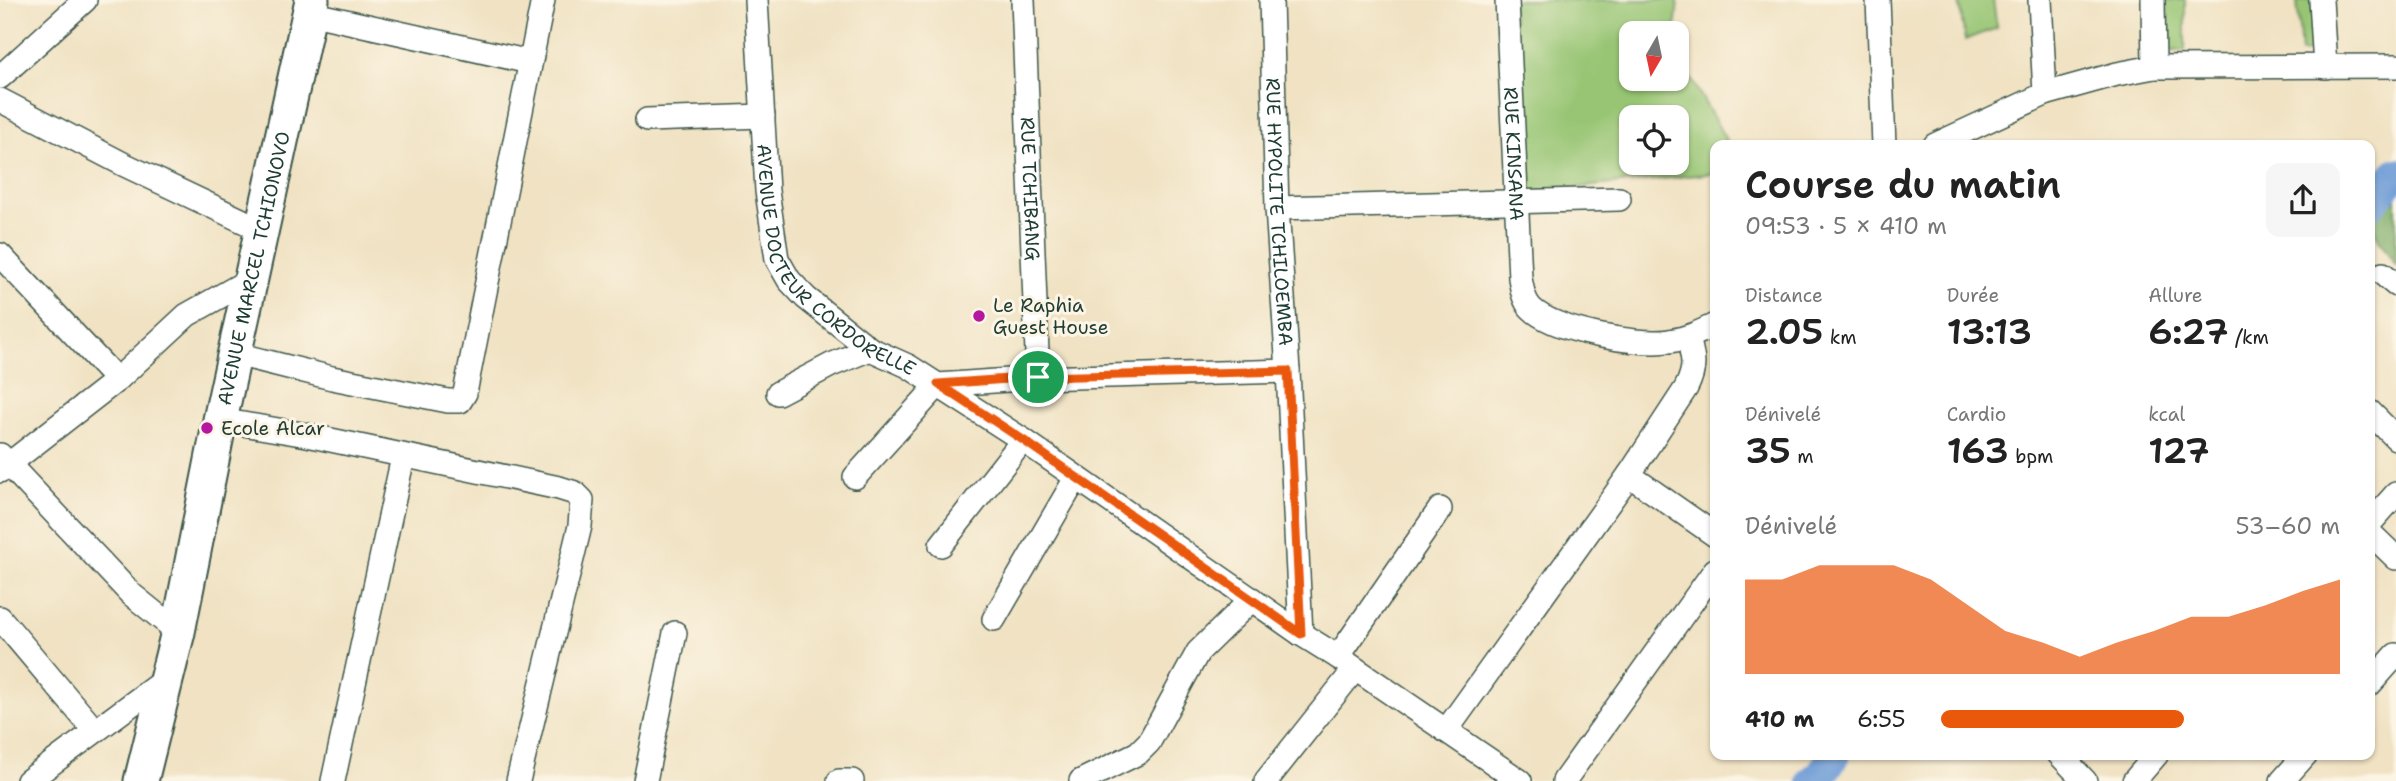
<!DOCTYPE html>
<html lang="fr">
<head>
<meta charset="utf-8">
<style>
  :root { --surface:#fff; --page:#f6f6f6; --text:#222; --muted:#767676; --accent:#ea580c }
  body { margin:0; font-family:"Shantell Sans",sans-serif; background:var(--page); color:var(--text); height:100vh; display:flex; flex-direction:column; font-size:26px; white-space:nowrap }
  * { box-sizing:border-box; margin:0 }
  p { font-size:23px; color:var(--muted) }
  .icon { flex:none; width:38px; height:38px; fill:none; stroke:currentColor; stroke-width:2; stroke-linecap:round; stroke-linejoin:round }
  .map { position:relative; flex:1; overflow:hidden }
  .sheet { position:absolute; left:1710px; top:140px; width:665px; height:620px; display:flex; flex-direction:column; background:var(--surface); border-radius:14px; box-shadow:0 2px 5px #0004 }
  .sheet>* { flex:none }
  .needle { width:46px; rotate:189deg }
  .fabs { position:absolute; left:1619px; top:21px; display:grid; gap:14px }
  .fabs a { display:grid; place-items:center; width:70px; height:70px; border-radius:14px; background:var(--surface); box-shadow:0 2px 5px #0004; font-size:35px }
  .pin { position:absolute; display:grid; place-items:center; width:60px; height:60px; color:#fff; margin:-30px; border:4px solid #fff; border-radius:50%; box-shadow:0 2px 7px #0007 }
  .round { display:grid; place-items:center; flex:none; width:74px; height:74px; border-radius:14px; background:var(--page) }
  .summary { display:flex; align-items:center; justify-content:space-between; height:119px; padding:0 35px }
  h1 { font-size:38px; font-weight:600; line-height:52px }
  .stats { display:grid; grid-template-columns:repeat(3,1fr); gap:10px; height:119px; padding:7px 35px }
  .stats div { display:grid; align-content:center }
  .stats b { font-size:35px; font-weight:600 }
  .stats small { font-size:19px; font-weight:400 }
  .stats p { font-size:19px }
  .chart { height:196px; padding:14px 35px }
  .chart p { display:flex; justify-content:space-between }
  .chart svg { width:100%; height:126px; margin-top:7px; fill:var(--accent); opacity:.7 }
  ul { padding:0 35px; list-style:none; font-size:23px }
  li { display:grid; grid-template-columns:112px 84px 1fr; align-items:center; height:52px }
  li i { height:18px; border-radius:9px; background:var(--accent) }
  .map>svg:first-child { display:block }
  .green { fill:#97c573; stroke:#5b8154; stroke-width:2; fill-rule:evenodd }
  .forest { fill:#79aa65; stroke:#4c744c; stroke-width:2 }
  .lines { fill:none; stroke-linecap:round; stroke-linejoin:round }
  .river { stroke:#6f9dd7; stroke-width:32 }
  .minor-casing { stroke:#3e5649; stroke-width:26 }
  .highway-casing { stroke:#3e5649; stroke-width:37 }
  .minor { stroke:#fff; stroke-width:23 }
  .highway { stroke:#fff; stroke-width:33 }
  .route-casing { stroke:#fff; stroke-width:14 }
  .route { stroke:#ea580c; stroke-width:9 }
  .poi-dot { fill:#b5179e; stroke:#fcf5e5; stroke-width:2.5 }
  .labels { text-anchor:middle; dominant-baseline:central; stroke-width:6; stroke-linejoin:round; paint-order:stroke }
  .street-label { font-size:19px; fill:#1f3d34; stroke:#fcf5e5 }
  .poi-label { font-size:19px; fill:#1f3d34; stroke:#fcf5e5; text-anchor:start }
</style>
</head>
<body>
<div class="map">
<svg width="2396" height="781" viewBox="0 0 2396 781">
  <rect width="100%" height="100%" fill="#fcf5e5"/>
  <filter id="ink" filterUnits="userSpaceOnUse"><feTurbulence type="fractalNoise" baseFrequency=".0143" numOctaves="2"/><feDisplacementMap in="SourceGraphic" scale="14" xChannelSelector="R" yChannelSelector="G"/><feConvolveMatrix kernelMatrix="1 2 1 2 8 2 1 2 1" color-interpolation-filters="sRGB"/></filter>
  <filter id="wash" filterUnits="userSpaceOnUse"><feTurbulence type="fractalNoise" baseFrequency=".00686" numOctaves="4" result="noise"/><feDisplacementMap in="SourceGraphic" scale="28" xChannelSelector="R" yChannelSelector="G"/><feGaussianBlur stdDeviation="1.57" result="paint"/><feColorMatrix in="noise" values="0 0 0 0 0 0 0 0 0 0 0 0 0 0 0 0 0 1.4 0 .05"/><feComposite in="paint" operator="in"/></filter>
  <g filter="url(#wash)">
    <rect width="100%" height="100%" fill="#f0e2c3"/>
    <g class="green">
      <path d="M1512 0H1678L1675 33H1631V79H1676L1677 54 1729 145H1715V173L1555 190 1521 197ZM1631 117H1676V163H1631Z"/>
      <path d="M1959 0H1993L1997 28 1965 40Z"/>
      <path d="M2156 0H2185V50L2160 52Z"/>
      <path d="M2297 0H2312L2318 51 2301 53Z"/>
    </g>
    <path class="forest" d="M2396 181V265C2373 232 2354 208 2396 181Z"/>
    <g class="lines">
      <g class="river">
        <path d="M2370 204 2396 174"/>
        <path d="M1813 781 1822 774 1835 754"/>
      </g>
    </g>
  </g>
  <g filter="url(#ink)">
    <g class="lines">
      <g class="minor-casing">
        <g id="minor">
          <path id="s1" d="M756 0 767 191 777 259 789 280 806 298 870 349 908 366 1023 440 1301 634 1338 657 1520 781"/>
          <path id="s2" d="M1023 0 1038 378"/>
          <path id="s3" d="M1271 0 1277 208 1288 371 1301 634"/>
          <path id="s4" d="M1507 0 1520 278C1522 288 1523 300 1531 308 1553 331 1638 346 1669 341 1686 339 1700 332 1715 325"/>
          <path d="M1878 0 1884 145"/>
          <path d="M2040 0 2045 94"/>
          <path d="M2153 0 2154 67"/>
          <path d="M2321 0 2325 67"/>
          <path d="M309 13 530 62"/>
          <path d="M0 77 85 0"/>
          <path d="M0 100 123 164 262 230"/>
          <path d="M647 120 763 116"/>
          <path d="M1935 145 2045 94 2117 74 2154 67 2396 66"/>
          <path d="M1277 208 1619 199"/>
          <path d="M0 255 117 380"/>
          <path d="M2383 274 2396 285"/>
          <path d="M236 354 332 378 448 401H460L465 393 543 0"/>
          <path d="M778 393 831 365 870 349"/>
          <path d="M2370 412 2396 438"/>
          <path d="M220 420 307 435 559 488 575 493 582 500 580 526 518 781"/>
          <path d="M0 455 131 594 178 632"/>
          <path d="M0 471 117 380 187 315 251 279"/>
          <path d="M1629 475 1715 535"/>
          <path d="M855 477 938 385 1038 378 1288 371"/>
          <path d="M2370 523 2396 494"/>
          <path d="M2370 533 2396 558"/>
          <path d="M941 545 1023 440"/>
          <path d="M0 618 95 731"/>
          <path d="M994 619 1076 478"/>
          <path d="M1338 657 1440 509"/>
          <path d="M2370 684 2396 655"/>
          <path d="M1446 731 1629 475 1686 388C1696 368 1694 359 1688 338"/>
          <path d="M2059 754 2085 781"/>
          <path d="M28 781 167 678"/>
          <path d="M333 781 403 457"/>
          <path d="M645 781 675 633"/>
          <path d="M839 781H852"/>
          <path d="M1081 781 1138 753 1149 742 1198 652 1252 599"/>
          <path d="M1266 781 1355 669"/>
          <path d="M1564 781 1715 570"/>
          <path d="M2134 781 2157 754"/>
          <path d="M2282 781 2306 754"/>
        </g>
      </g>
      <g class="highway-casing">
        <g id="highway">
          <path id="s5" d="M141 781 178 632 220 420 312 0"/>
        </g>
      </g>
      <use href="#minor" class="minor"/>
      <use href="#highway" class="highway"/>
    </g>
  </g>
  <g class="lines" filter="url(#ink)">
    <g class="route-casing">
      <path id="route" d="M1288 371 1301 634 1023 440 938 384 1038 377Z"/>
    </g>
    <use href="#route" class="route"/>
  </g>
  <g class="poi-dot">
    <circle cx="979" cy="316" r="7"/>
    <circle cx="207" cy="428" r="7"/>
  </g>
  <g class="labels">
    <g class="street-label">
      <text stroke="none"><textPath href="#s4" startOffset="154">RUE KINSANA</textPath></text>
      <text stroke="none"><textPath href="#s2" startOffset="189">RUE TCHIBANG</textPath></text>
      <text stroke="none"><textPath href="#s3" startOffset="212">RUE HYPOLITE TCHILOEMBA</textPath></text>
      <text stroke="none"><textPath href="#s1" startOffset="292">AVENUE DOCTEUR CORDORELLE</textPath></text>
      <text stroke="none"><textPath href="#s5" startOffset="525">AVENUE MARCEL TCHIONOVO</textPath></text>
    </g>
    <g class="poi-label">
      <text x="993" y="305">Le Raphia<tspan x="993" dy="22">Guest House</tspan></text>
      <text x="221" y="428">Ecole Alcar</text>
    </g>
  </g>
</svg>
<div class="fabs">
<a><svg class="needle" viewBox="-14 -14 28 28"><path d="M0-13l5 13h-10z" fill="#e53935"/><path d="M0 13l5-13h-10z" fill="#767676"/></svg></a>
<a><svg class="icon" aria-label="locate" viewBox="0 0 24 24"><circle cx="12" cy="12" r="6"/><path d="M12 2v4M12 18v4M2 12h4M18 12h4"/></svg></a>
</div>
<div class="pin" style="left:1038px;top:377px;background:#1e9e55"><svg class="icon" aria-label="arrive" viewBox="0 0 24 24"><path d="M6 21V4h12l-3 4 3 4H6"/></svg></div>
<section class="sheet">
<div class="summary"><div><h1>Course du matin</h1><p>09:53 · 5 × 410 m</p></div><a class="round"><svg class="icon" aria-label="share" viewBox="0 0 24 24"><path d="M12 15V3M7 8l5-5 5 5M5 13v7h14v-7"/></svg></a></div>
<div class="stats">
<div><p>Distance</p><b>2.05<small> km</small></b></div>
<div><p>Durée</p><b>13:13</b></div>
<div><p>Allure</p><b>6:27<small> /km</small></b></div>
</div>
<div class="stats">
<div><p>Dénivelé</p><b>35<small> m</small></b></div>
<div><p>Cardio</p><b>163<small> bpm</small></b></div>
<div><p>kcal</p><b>127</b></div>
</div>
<div class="chart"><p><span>Dénivelé</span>53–60 m</p>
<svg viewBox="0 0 160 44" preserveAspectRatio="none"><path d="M0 44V11L10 11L20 6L30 6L40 6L50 11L60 20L70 29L80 33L90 38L100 33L110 29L120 24L130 24L140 20L150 15L160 11V44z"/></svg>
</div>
<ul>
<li><b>410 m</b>6:55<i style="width:61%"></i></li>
</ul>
</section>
</div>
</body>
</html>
